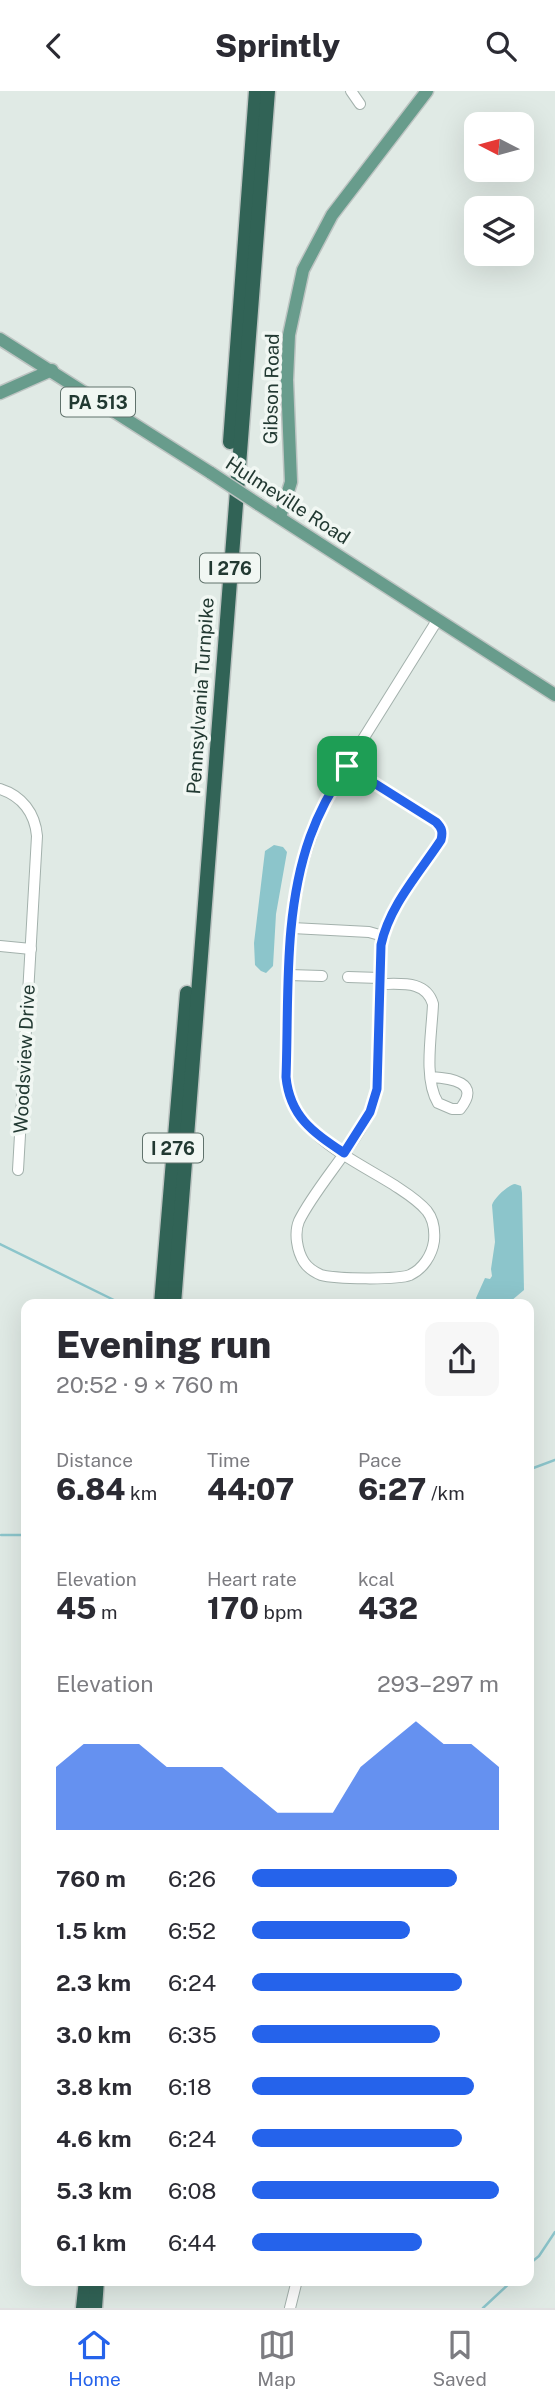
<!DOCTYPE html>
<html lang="en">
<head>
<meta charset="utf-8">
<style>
  :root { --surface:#fff; --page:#f7f7f7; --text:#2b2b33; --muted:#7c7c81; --line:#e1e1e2; --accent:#2563eb }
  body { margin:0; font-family:"Public Sans",sans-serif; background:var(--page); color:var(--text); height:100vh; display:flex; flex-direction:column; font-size:26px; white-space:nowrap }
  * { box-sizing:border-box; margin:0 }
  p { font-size:23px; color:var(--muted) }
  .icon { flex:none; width:38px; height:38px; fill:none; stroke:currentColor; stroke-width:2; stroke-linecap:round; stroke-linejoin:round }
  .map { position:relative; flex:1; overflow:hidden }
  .side { position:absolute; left:21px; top:1208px; width:513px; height:987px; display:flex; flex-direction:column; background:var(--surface); border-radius:14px; box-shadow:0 7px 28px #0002 }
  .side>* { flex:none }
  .needle { width:46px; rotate:276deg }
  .controls { position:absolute; left:464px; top:21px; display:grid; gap:14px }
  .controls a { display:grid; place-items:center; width:70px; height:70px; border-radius:14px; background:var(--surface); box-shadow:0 7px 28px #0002; font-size:35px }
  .pin { position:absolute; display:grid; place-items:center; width:60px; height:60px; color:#fff; margin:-30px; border-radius:14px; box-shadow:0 4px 10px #0006 }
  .round { display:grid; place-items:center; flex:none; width:74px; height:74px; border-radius:14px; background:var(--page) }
  .headline { display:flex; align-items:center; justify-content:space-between; height:119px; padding:0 35px }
  h1 { font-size:38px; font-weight:800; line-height:52px }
  .stats { display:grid; grid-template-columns:repeat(3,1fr); gap:10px; height:119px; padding:7px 35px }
  .stats div { display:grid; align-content:center }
  .stats b { font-size:30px; font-weight:800 }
  .stats small { font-size:19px; font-weight:400 }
  .stats p { font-size:19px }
  .chart { height:196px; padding:14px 35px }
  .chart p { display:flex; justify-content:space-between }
  .chart svg { width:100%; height:126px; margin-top:7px; fill:var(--accent); opacity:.7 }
  ul { padding:0 35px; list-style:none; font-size:23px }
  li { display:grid; grid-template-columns:112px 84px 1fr; align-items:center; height:52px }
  li i { height:18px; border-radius:9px; background:var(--accent) }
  header { display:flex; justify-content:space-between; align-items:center; height:91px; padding:0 35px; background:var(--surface); font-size:32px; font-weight:800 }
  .tab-bar { display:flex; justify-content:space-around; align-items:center; height:98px; border-top:2px solid var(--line); background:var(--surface); font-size:19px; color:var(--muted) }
  .tab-bar a { display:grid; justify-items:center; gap:4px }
  .tab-bar .current { color:var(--accent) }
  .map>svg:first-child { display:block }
  .water { fill:#8cc5cb }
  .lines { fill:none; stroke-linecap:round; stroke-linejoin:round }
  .stream { stroke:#8cc5cb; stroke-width:2.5 }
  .minor-casing { stroke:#a3b1ac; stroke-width:12 }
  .major-casing { stroke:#bdc4c2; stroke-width:15 }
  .highway-casing { stroke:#bdc4c2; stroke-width:17 }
  .minor { stroke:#fff; stroke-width:10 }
  .major { stroke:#689c8c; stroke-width:12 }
  .highway { stroke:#316356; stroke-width:14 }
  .major-bridge-casing { stroke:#bdc4c2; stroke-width:15; stroke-linecap:butt }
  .major-bridge { stroke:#689c8c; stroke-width:12 }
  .route-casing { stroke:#fff; stroke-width:14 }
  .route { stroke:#2563eb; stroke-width:9 }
  .labels { text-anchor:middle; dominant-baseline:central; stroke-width:7; stroke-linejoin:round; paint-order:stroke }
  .shield { fill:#f1f7f3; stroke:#60726c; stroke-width:2 }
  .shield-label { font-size:18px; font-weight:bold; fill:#223932 }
  .street-label { font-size:19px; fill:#223932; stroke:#f1f7f3 }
</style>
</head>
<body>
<header><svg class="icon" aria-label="back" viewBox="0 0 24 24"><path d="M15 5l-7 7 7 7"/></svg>Sprintly<svg class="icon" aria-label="search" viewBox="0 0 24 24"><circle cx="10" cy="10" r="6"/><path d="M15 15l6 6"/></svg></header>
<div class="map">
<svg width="555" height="2217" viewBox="0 0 555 2217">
  <rect width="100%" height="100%" fill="#e0eae5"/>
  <g class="water">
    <path d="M274 754 283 756 287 761 276 823 273 875 266 882 261 880 255 874 254 852 265 760Z"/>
    <path d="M515 1093 521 1095 522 1102 524 1199 511 1210H477L476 1207 485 1187 490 1188 492 1185 491 1178 495 1151 492 1114C494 1107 508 1094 515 1093Z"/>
  </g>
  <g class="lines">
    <g class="stream">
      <path d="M0 1153 122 1213"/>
      <path d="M528 1379 555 1369"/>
      <path d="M1 1444H26"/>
      <path d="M528 2174 539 2165 555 2141"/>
      <path d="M483 2217 513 2189"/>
    </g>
    <g class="minor-casing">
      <g id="minor">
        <path d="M351 0 360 13"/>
        <path d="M347 675 436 731C442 737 443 741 441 749 419 782 390 815 381 854L377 998C369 1042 319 1089 299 1130 294 1142 297 1160 304 1171 308 1177 314 1181 321 1184 335 1188 397 1189 410 1184 423 1178 432 1164 434 1150 435 1139 434 1129 427 1120 418 1109 406 1102 394 1094 351 1067 292 1043 286 987 288 925 285 859 297 798 303 764 315 732 330 701L438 528"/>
        <path d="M0 698C22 705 35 722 37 745L18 1079"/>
        <path d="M292 837 369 841 383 845"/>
        <path d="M0 855 31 858"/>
        <path d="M289 884 322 885"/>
        <path d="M348 886 380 887"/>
        <path d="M380 893C401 893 426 889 433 913 432 941 423 988 438 1012L452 1018H460C482 991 450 987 431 986"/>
        <path d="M290 2217 297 2189"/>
      </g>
    </g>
    <g class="major-casing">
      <g id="major">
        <path d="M0 248 211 382"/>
        <path d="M0 302 52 279"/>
        <path d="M258 413 555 604"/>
        <path d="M280 426 291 391 287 289 289 244 303 179 332 124 427 0"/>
      </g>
    </g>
    <g class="highway-casing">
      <g id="highway">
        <path d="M230 351 256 0"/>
        <path d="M161 1213 187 902"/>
        <path d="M174 1213 268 0"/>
        <path d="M83 2217 86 2189"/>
        <path d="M95 2217 97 2189"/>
      </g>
    </g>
    <use href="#minor" class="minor"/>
    <use href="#major" class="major"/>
    <use href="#highway" class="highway"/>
    <g class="major-bridge-casing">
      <path id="major-bridge" d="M211 382 258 413"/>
    </g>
    <use href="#major-bridge" class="major-bridge"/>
  </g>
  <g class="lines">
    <g class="route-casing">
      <path id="route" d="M347 675 436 731C442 737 443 741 441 749 420 781 389 815 381 854L377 998 370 1021 344 1062C313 1041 290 1026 286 986 289 907 283 822 310 746 319 721 332 697 347 675Z"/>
    </g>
    <use href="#route" class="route"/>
  </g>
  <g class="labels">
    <g class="shield">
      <rect x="61" y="296.5" width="74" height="29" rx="5"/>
      <rect x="200" y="462.5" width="60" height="29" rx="5"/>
      <rect x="143" y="1042.5" width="60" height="29" rx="5"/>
    </g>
    <g class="shield-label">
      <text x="98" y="311">PA 513</text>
      <text x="230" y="477">I 276</text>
      <text x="173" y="1057">I 276</text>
    </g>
    <g class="street-label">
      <text transform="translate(271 298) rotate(-89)">Gibson Road</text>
      <text transform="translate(288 409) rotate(33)">Hulmeville Road</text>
      <text transform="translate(200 605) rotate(-86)">Pennsylvania Turnpike</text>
      <text transform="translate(24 968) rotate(-87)">Woodsview Drive</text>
    </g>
  </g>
</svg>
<div class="controls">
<a><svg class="needle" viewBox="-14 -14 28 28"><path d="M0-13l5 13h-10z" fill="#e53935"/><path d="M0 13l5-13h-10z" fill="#7c7c81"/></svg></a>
<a><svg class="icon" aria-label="layers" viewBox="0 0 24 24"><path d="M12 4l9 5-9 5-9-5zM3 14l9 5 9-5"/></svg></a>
</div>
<div class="pin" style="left:347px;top:675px;background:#1e9e55"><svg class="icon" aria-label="arrive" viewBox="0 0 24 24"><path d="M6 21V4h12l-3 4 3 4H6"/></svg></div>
<section class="side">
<div class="headline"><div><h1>Evening run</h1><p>20:52 · 9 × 760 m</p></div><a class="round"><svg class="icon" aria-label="share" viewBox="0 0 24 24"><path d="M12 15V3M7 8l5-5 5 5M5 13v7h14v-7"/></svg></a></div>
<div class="stats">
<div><p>Distance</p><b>6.84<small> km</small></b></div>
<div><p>Time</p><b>44:07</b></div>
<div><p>Pace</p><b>6:27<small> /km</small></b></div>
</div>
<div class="stats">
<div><p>Elevation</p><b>45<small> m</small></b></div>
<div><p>Heart rate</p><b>170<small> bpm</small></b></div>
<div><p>kcal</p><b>432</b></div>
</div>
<div class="chart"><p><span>Elevation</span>293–297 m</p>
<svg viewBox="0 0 160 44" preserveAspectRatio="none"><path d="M0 44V22L10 14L20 14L30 14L40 22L50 22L60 22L70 30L80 38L90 38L100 38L110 22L120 14L130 6L140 14L150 14L160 22V44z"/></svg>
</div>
<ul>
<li><b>760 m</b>6:26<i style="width:83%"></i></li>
<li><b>1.5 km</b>6:52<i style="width:64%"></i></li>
<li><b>2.3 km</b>6:24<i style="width:85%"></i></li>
<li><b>3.0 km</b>6:35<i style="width:76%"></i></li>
<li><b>3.8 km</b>6:18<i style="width:90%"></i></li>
<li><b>4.6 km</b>6:24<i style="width:85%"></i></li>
<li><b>5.3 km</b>6:08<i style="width:100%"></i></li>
<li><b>6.1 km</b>6:44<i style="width:69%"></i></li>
</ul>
</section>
</div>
<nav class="tab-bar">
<a class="current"><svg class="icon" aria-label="home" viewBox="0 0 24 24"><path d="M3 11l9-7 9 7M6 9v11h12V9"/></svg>Home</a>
<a><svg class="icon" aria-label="map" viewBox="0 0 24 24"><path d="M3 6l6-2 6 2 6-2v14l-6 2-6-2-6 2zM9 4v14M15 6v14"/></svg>Map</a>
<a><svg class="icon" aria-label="saved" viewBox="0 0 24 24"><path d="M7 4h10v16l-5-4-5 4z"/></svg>Saved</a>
</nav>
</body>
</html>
